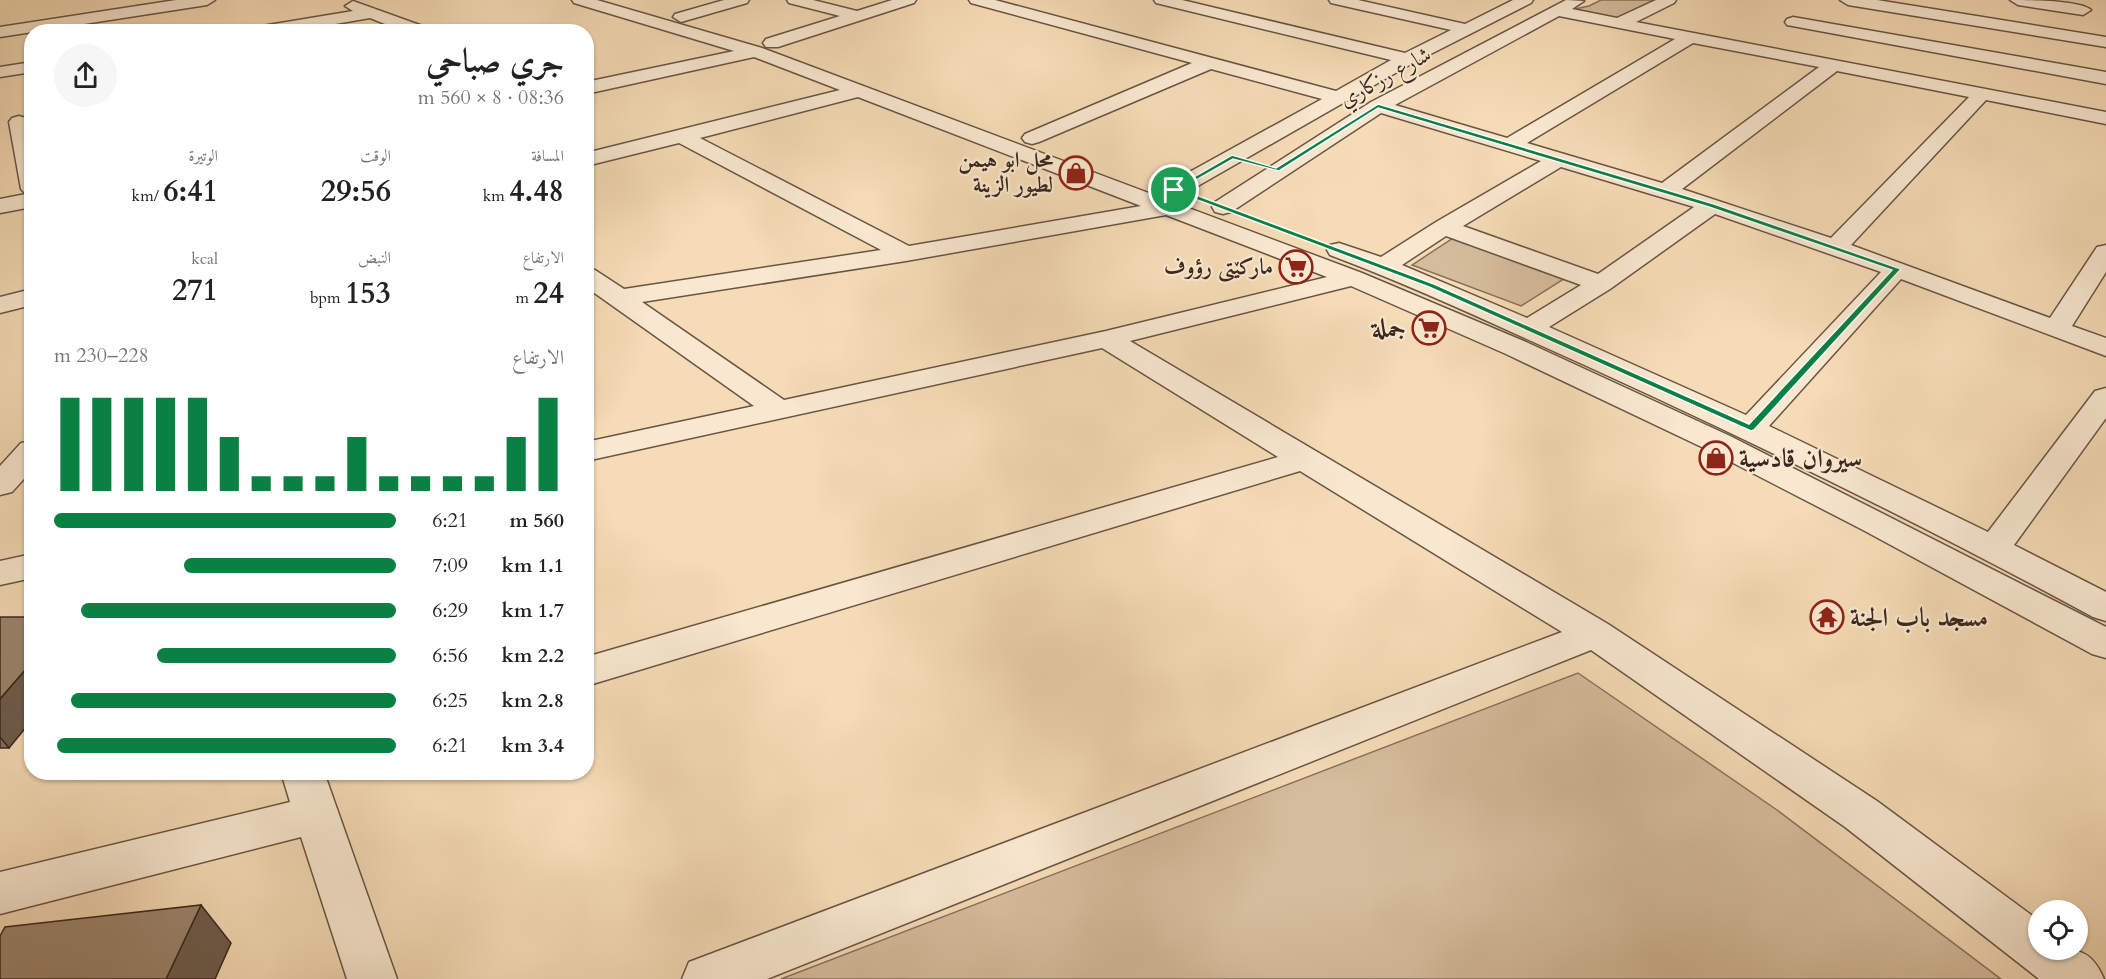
<!DOCTYPE html>
<html lang="ar">
<head>
<meta charset="utf-8">
<style>
  :root { --surface:#fff; --page:#f6f6f6; --text:#222; --muted:#767676; --accent:#0b8043 }
  body { margin:0; font-family:Cardo,Amiri,serif; background:var(--page); color:var(--text); direction:rtl; height:100vh; display:flex; flex-direction:column; font-size:22px; white-space:nowrap }
  * { box-sizing:border-box; margin:0 }
  p { font-size:20px; color:var(--muted) }
  .icon { flex:none; width:33px; height:33px; fill:none; stroke:currentColor; stroke-width:2; stroke-linecap:round; stroke-linejoin:round }
  .map { position:relative; flex:1; overflow:hidden; direction:ltr }
  .side { position:absolute; left:24px; top:24px; width:570px; height:756px; display:flex; flex-direction:column; background:var(--surface); border-radius:24px; box-shadow:0 2px 4px #0004; direction:rtl }
  .side>* { flex:none }
  .buttons { position:absolute; left:2028px; top:900px; display:grid; gap:12px }
  .buttons a { display:grid; place-items:center; width:60px; height:60px; border-radius:50%; background:var(--surface); box-shadow:0 2px 4px #0004; font-size:30px }
  .pin { position:absolute; display:grid; place-items:center; width:51px; height:51px; color:#fff; margin:-26px; border:3px solid #fff; border-radius:50%; box-shadow:0 2px 6px #0007 }
  .round { display:grid; place-items:center; flex:none; width:63px; height:63px; border-radius:32px; background:var(--page) }
  .overview { display:flex; align-items:center; justify-content:space-between; height:102px; padding:0 30px }
  h1 { font-size:33px; font-weight:700; line-height:45px }
  .stats { display:grid; grid-template-columns:repeat(3,1fr); gap:9px; height:102px; padding:6px 30px }
  .stats div { display:grid; align-content:center }
  .stats b { font-size:30px; font-weight:700 }
  .stats small { font-size:16px; font-weight:400 }
  .stats p { font-size:16px }
  .chart { height:168px; padding:12px 30px }
  .chart p { display:flex; justify-content:space-between }
  .chart svg { width:100%; height:108px; margin-top:6px; stroke:var(--accent); stroke-width:6 }
  ul { padding:0 30px; list-style:none; font-size:20px }
  li { display:grid; grid-template-columns:96px 72px 1fr; align-items:center; height:45px }
  li i { height:15px; border-radius:8px; background:var(--accent) }
  .map>svg:first-child { display:block }
  .green { fill:#d5bc9c; stroke:#88725d; stroke-width:1.5 }
  .lines { fill:none; stroke-linecap:round; stroke-linejoin:round }
  .minor-casing { stroke:#6a5444; stroke-width:3 }
  .minor { fill:#f8e8d0; fill-rule:evenodd }
  .wall { fill:#86725e; stroke:#3b271e; stroke-width:1.5 }
  .shaded-wall { fill:#6d5d4c; stroke:#3b271e; stroke-width:1.5 }
  .building { fill:#9c856d; stroke:#3b271e; stroke-width:1.5 }
  .route { fill:#0b8043; stroke:#fff; stroke-width:1.5; fill-rule:evenodd }
  .labels { text-anchor:middle; dominant-baseline:central; stroke-width:4.5; stroke-linejoin:round; paint-order:stroke }
  .far-street-label { font-size:22px; fill:#3b271e; stroke:#f8e8d0 }
  .far-poi-label { font-size:22px; font-weight:bold; fill:#3b271e; stroke:#f8e8d0; text-anchor:end }
  .poi-label { font-size:26px; font-weight:bold; fill:#3b271e; stroke:#f8e8d0; text-anchor:start }
</style>
</head>
<body>
<div class="map">
<svg width="2106" height="979" viewBox="0 0 2106 979">
  <rect width="100%" height="100%" fill="#f5dbb6"/>
  <filter id="stains"><feTurbulence type="fractalNoise" baseFrequency=".00333" numOctaves="4"/><feColorMatrix values="0 0 0 0 .2 0 0 0 0 .09 0 0 0 0 .02 0 0 0 .5 -.17"/></filter>
  <radialGradient id="worn" r=".72"><stop offset=".6" stop-color="#630" stop-opacity="0"/><stop offset="1" stop-color="#630" stop-opacity=".3"/></radialGradient>
  <g class="green">
    <path d="M1601 0H1655L1617 19 1570 10 1589 6Z"/>
    <path d="M1456 236 1567 277 1521 306 1412 265Z"/>
    <path d="M1578 673 1777 810 2001 979H781Z"/>
  </g>
  <g class="lines">
    <g class="minor-casing">
      <g id="minor">
        <path d="M176 0H215L207 5 0 37V27Z"/>
        <path d="M572 0H597L762 48 1362 273 1526 342 1730 436 2106 627V658L2092 654 1863 530 1708 450 1506 354 1351 286 1130 341 1608 624 1877 801 2038 920V950C2072 950 2089 944 2104 979H2039L1845 827 1591 650 767 979H682L689 962 1562 632 1300 471 586 686V657L1278 457 1102 348 586 461V442L754 406 586 287V268L595 270 624 289 881 250 679 143 586 166V153L840 90 754 57 586 94V82L734 51 574 3ZM858 97 1141 206 909 246 700 138ZM1166 215 1327 277 1106 331 784 400 642 302 906 261Z"/>
        <path d="M724 0H749L747 3 681 22 673 17 675 14Z"/>
        <path d="M787 0H813L857 11 892 0H916L914 3 778 47H766L763 43 766 39 840 16 789 3Z"/>
        <path d="M969 0H995L1336 91 1391 60 1156 3 1154 0H1182L1405 53 1451 30 1331 3 1329 0H1358L1465 24 1513 0H1533L1531 3 1413 63 1182 195 1174 197 1166 195 1163 190 1166 185 1322 99 1211 69 1039 142 1032 144 1025 142 1022 138 1025 134 1192 63 971 3Z"/>
        <path d="M1566 0 1584 1 1572 9 1617 18 1656 0H1676L1674 3 1636 22 2106 112V124L1986 100 1851 245 2050 318 2097 247 2106 245V272L2072 326 2106 338V356L1901 279 1769 426 1988 532 2095 391 2106 388V418L2014 545 2106 592V621L2093 617C1905 515 1713 422 1518 335 1457 307 1394 279 1330 255L1327 250 1330 245 1339 243 1381 257 1436 222 1541 161 1381 113 1231 212 1223 214 1215 212 1212 207 1215 202 1371 102ZM1559 16 1675 39 1507 138 1395 105ZM1693 43 1819 67 1662 183 1527 143ZM1837 71 1969 97 1831 238 1682 189ZM1561 167 1694 207 1598 274 1463 226ZM1715 214 1881 272 1746 415 1549 327 1610 289ZM1446 236 1581 285 1527 318 1402 265Z"/>
        <path d="M1840 0H1877L2106 37V47L1848 5Z"/>
        <path d="M2010 0C2027 0 2080 0 2091 10L2083 15 2018 5Z"/>
        <path d="M353 1 428 28 430 32H405L370 18 289 32H248L256 27 353 11 345 6Z"/>
        <path d="M1793 17 2106 72V84L1787 25 1785 22 1787 19Z"/>
        <path d="M32 62V72L0 77V67Z"/>
        <path d="M19 116 26 118 32 134V207L0 213V199L26 194 21 189 9 122 12 118Z"/>
        <path d="M32 289V305L0 313V297Z"/>
        <path d="M32 441V470L12 492 0 495V466L21 443Z"/>
        <path d="M32 554V578L0 585V561Z"/>
        <path d="M281 772H324L397 979H347L301 837 0 914V872L290 802Z"/>
      </g>
    </g>
    <use href="#minor" class="minor"/>
  </g>
  <path class="wall" d="M0 617 9 748H0Z"/>
  <g class="shaded-wall">
    <path d="M32 662V720L9 748 0 737V699Z"/>
    <path d="M201 905 231 943 215 979H166Z"/>
  </g>
  <g class="building">
    <path d="M0 617H32V662L0 699Z"/>
    <path d="M201 905 166 979H0V936L5 927Z"/>
  </g>
  <path class="route" d="M1378 104 1714 204 1901 269 1754 430 1751 431 1429 287 1171 190 1232 155 1276 168ZM1378 108 1709 207 1892 270 1749 424 1434 284 1180 189 1233 159 1279 171Z"/>
  <defs>
    <g id="shop-ring" transform="scale(1.725)"><circle r="9.5" fill="#f8e8d0" stroke="#8f2418" stroke-width="1.5"/><path d="M-5-2.5h2.3a2.7 3.5 0 0 1 5.4 0H5L5.5 6h-11ZM-1.5-2.5h3a1.5 2.3 0 0 0-3 0Z" fill="#8f2418"/></g>
    <g id="supermarket-ring" transform="scale(1.725)"><circle r="9.5" fill="#f8e8d0" stroke="#8f2418" stroke-width="1.5"/><path d="M-6-5.5h2.5l.6 2H6L4.5 2H-2.5L-4.4-4H-6ZM-1.5 3.2a1.3 1.3 0 1 0 .1 0ZM3 3.2a1.3 1.3 0 1 0 .1 0Z" fill="#8f2418"/></g>
    <g id="temple-ring" transform="scale(1.725)"><circle r="9.5" fill="#f8e8d0" stroke="#8f2418" stroke-width="1.5"/><path d="M0-6L5-2H3V0L6.5 2.5H4V6H1.5V3h-3V6H-4V2.5H-6.5L-3 0V-2H-5Z" fill="#8f2418"/></g>
  </defs>
  <g fill-rule="evenodd">
    <use href="#shop-ring" x="1076" y="173"/>
    <use href="#supermarket-ring" x="1296" y="267"/>
    <use href="#supermarket-ring" x="1429" y="328"/>
    <use href="#shop-ring" x="1716" y="458"/>
    <use href="#temple-ring" x="1827" y="617"/>
  </g>
  <g class="labels">
    <g class="far-street-label">
      <text transform="translate(1385 77) rotate(-29)">شارع رزكاري</text>
    </g>
    <g class="far-poi-label">
      <text x="1053" y="160">محل ابو هيمن<tspan x="1053" dy="25">لطيور الزينة</tspan></text>
      <text x="1273" y="267">ماركێتى رؤوف</text>
    </g>
    <g class="poi-label">
      <text x="1406" y="328" text-anchor="end">جملة</text>
      <text x="1739" y="458">سيروان قادسية</text>
      <text x="1850" y="617">مسجد باب الجنة</text>
    </g>
  </g>
  <rect width="100%" height="100%" filter="url(#stains)"/>
  <rect width="100%" height="100%" fill="url(#worn)"/>
</svg>
<div class="buttons">
<a><svg class="icon" aria-label="locate" viewBox="0 0 24 24"><circle cx="12" cy="12" r="6"/><path d="M12 2v4M12 18v4M2 12h4M18 12h4"/></svg></a>
</div>
<div class="pin" style="left:1174px;top:190px;background:#1e9e55"><svg class="icon" aria-label="arrive" viewBox="0 0 24 24"><path d="M6 21V4h12l-3 4 3 4H6"/></svg></div>
<section class="side">
<div class="overview"><div><h1>جري صباحي</h1><p>08:36 · 8 × 560 m</p></div><a class="round"><svg class="icon" aria-label="share" viewBox="0 0 24 24"><path d="M12 15V3M7 8l5-5 5 5M5 13v7h14v-7"/></svg></a></div>
<div class="stats">
<div><p>المسافة</p><b>4.48<small> km</small></b></div>
<div><p>الوقت</p><b>29:56</b></div>
<div><p>الوتيرة</p><b>6:41<small> /km</small></b></div>
</div>
<div class="stats">
<div><p>الارتفاع</p><b>24<small> m</small></b></div>
<div><p>النبض</p><b>153<small> bpm</small></b></div>
<div><p>kcal</p><b>271</b></div>
</div>
<div class="chart"><p><span>الارتفاع</span>228–230 m</p>
<svg viewBox="0 0 160 44" preserveAspectRatio="none"><path d="M5 44V6M15 44V6M25 44V6M35 44V6M45 44V6M55 44V22M65 44V38M75 44V38M85 44V38M95 44V22M105 44V38M115 44V38M125 44V38M135 44V38M145 44V22M155 44V6"/></svg>
</div>
<ul>
<li><b>560 m</b>6:21<i style="width:100%"></i></li>
<li><b>1.1 km</b>7:09<i style="width:62%"></i></li>
<li><b>1.7 km</b>6:29<i style="width:92%"></i></li>
<li><b>2.2 km</b>6:56<i style="width:70%"></i></li>
<li><b>2.8 km</b>6:25<i style="width:95%"></i></li>
<li><b>3.4 km</b>6:21<i style="width:99%"></i></li>
</ul>
</section>
</div>
</body>
</html>
